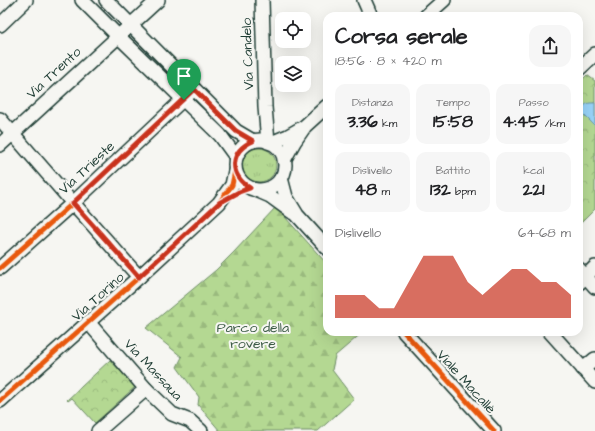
<!DOCTYPE html>
<html lang="it">
<head>
<meta charset="utf-8">
<style>
  :root { --surface:#fff; --page:#f6f6f6; --text:#202124; --muted:#757577; --accent:#c8321e }
  body { margin:0; font-family:"Architects Daughter",sans-serif; background:var(--page); color:var(--text); height:100vh; display:flex; flex-direction:column; font-size:15px; white-space:nowrap }
  * { box-sizing:border-box; margin:0 }
  p { font-size:13px; color:var(--muted) }
  .icon { flex:none; width:22px; height:22px; fill:none; stroke:currentColor; stroke-width:2; stroke-linecap:round; stroke-linejoin:round }
  .map { position:relative; flex:1; overflow:hidden }
  .side { position:absolute; left:323px; top:12px; width:260px; height:324px; display:flex; flex-direction:column; background:var(--surface); border-radius:12px; box-shadow:0 4px 16px #0002 }
  .side>* { flex:none }
  .tools { position:absolute; left:275px; top:12px; display:grid; gap:8px }
  .tools a { display:grid; place-items:center; width:36px; height:36px; border-radius:8px; background:var(--surface); box-shadow:0 4px 16px #0002; font-size:20px }
  .pin { position:absolute; display:grid; place-items:center; width:34px; height:34px; color:#fff; margin:-41px -17px; border-radius:50% 50% 50% 0; rotate:-45deg; box-shadow:0 0 4px #0007 }
  .pin .icon { rotate:45deg }
  .round { display:grid; place-items:center; flex:none; width:42px; height:42px; border-radius:12px; background:var(--page) }
  .summary { display:flex; align-items:center; justify-content:space-between; height:68px; padding:0 12px }
  h1 { font-size:22px; font-weight:700; line-height:30px }
  .stats { display:grid; grid-template-columns:repeat(3,1fr); gap:6px; height:68px; padding:4px 12px }
  .stats div { display:grid; align-content:center; border-radius:10px; background:var(--page); text-align:center }
  .stats b { font-size:17px; font-weight:700 }
  .stats small { font-size:11px; font-weight:400 }
  .stats p { font-size:11px }
  .chart { height:112px; padding:8px 12px }
  .chart p { display:flex; justify-content:space-between }
  .chart svg { width:100%; height:72px; margin-top:4px; fill:var(--accent); opacity:.7 }
  .map>svg:first-child { display:block }
  .grass { fill:url(#grass-tufts); stroke:#6a8a63 }
  .forest { fill:url(#forest-firs); stroke:#6a8a63 }
  .park { fill:url(#park-crowns); stroke:#6a8a63 }
  .water { fill:#98d3f8; stroke:#6897aa }
  .lines { fill:none; stroke-linecap:round; stroke-linejoin:round }
  .minor-casing { stroke:#1f3d34; stroke-width:16 }
  .minor { stroke:#f6f6f2; stroke-width:13 }
  .cycleway-casing { stroke:#f6f6f2; stroke-width:8 }
  .cycleway { stroke:#e8590c; stroke-width:5 }
  .route-casing { stroke:#fff; stroke-width:8 }
  .route { stroke:#c8321e; stroke-width:5 }
  .labels { text-anchor:middle; dominant-baseline:central; stroke-width:4; stroke-linejoin:round; paint-order:stroke }
  .street-label { font-size:14px; fill:#1f3d34; stroke:#f6f6f2 }
  .park-label { font-size:14px; fill:#3d5c47; stroke:#f6f6f2 }
</style>
</head>
<body>
<div class="map">
<svg width="595" height="431" viewBox="0 0 595 431">
  <defs>
    <pattern id="grass-tufts" width="24" height="20" patternUnits="userSpaceOnUse"><rect width="24" height="20" fill="#b4d892"/><path d="M3 7l-1-3M5 7V3M7 7l1-3M15 17l-1-3M17 17v-4M19 17l1-3" fill="none" stroke="#9aba7e"/></pattern>
    <pattern id="forest-firs" width="22" height="20" patternUnits="userSpaceOnUse"><rect width="22" height="20" fill="#b4d892"/><path d="M5 1l3.5 6h-7zM16 11l3.5 6h-7z" fill="#9aba7e"/></pattern>
    <pattern id="park-crowns" width="20" height="18" patternUnits="userSpaceOnUse"><rect width="20" height="18" fill="#b4d892"/><path d="M2 6a3 3 0 1 1 6 0M12 15a3 3 0 1 1 6 0" fill="none" stroke="#9aba7e"/></pattern>
  </defs>
  <rect width="100%" height="100%" fill="#f6f6f2"/>
  <filter id="ink" filterUnits="userSpaceOnUse"><feTurbulence type="fractalNoise" baseFrequency=".025" numOctaves="2"/><feDisplacementMap in="SourceGraphic" scale="8" xChannelSelector="R" yChannelSelector="G"/><feConvolveMatrix kernelMatrix="1 2 1 2 8 2 1 2 1" color-interpolation-filters="sRGB"/></filter>
  <g filter="url(#ink)">
    <circle class="grass" cx="259" cy="165" r="17"/>
    <path class="forest" d="M276 207 327 264V332H363L335 356 332 370 354 399 318 431H220L198 405 199 397 177 367 182 357 146 328 216 270 234 252Z"/>
    <g class="park">
      <path d="M587 75 595 81V209L579 225V83Z"/>
      <path d="M110 360 135 387 95 423 72 398 68 401 67 400Z"/>
    </g>
    <path class="water" d="M590 103H595V126L582 113C583 107 584 104 590 103Z"/>
    <g class="lines">
      <g class="minor-casing">
        <g id="minor">
          <path d="M82 0 118 36 220 135 236 157"/>
          <path d="M106 0 236 131 253 141"/>
          <path d="M262 0 265 107 268 142"/>
          <path d="M364 0 371 16"/>
          <path d="M426 16 444 0"/>
          <path d="M0 25 26 0"/>
          <path d="M579 69 595 54"/>
          <path d="M0 119 73 203 139 277"/>
          <circle cx="260" cy="165" r="25"/>
          <path d="M271 143 288 136 302 128"/>
          <path d="M0 145 158 0"/>
          <path d="M284 160 294 142 305 126 327 106"/>
          <path d="M281 178 286 197 297 215 327 248"/>
          <path d="M256 190 270 196 292 212"/>
          <path d="M0 268 73 203 194 89"/>
          <path d="M579 269 595 287"/>
          <path d="M579 283 595 267"/>
          <path d="M88 322 146 389 172 414 190 421 201 431"/>
          <path d="M404 332 494 431"/>
          <path d="M550 332 595 382"/>
          <path d="M583 369 595 359"/>
          <path d="M0 401 139 277 219 203 232 185 235 171"/>
          <path d="M98 431 146 389"/>
        </g>
      </g>
      <use href="#minor" class="minor"/>
      <g class="cycleway-casing">
        <g id="cycleway">
          <path d="M0 268 73 203 194 89"/>
          <path d="M404 332 494 431"/>
          <path d="M0 401 139 277 219 203 232 185 235 171"/>
        </g>
      </g>
      <use href="#cycleway" class="cycleway"/>
    </g>
  </g>
  <g class="lines" filter="url(#ink)">
    <g class="route-casing">
      <path id="route" d="M194 89 236 131 253 141C230 151 228 174 250 188L239 192 219 203 139 277 73 203Z"/>
    </g>
    <use href="#route" class="route"/>
  </g>
  <g class="labels">
    <g class="street-label">
      <text transform="translate(248 54) rotate(-92)">Via Candelo</text>
      <text transform="translate(54 73) rotate(-43)">Via Trento</text>
      <text transform="translate(87 168) rotate(-43)">Via Trieste</text>
      <text transform="translate(98 297) rotate(-42)">Via Torino</text>
      <text transform="translate(153 370) rotate(47)">Via Massaua</text>
      <text transform="translate(466 382) rotate(48)">Viale Macallè</text>
    </g>
    <g class="park-label">
      <text x="253" y="328">Parco della<tspan x="253" dy="16">rovere</tspan></text>
    </g>
  </g>
</svg>
<div class="tools">
<a><svg class="icon" aria-label="locate" viewBox="0 0 24 24"><circle cx="12" cy="12" r="6"/><path d="M12 2v4M12 18v4M2 12h4M18 12h4"/></svg></a>
<a><svg class="icon" aria-label="layers" viewBox="0 0 24 24"><path d="M12 4l9 5-9 5-9-5zM3 14l9 5 9-5"/></svg></a>
</div>
<div class="pin" style="left:184px;top:100px;background:#1e9e55"><svg class="icon" aria-label="arrive" viewBox="0 0 24 24"><path d="M6 21V4h12l-3 4 3 4H6"/></svg></div>
<section class="side">
<div class="summary"><div><h1>Corsa serale</h1><p>18:56 · 8 × 420 m</p></div><a class="round"><svg class="icon" aria-label="share" viewBox="0 0 24 24"><path d="M12 15V3M7 8l5-5 5 5M5 13v7h14v-7"/></svg></a></div>
<div class="stats">
<div><p>Distanza</p><b>3.36<small> km</small></b></div>
<div><p>Tempo</p><b>15:58</b></div>
<div><p>Passo</p><b>4:45<small> /km</small></b></div>
</div>
<div class="stats">
<div><p>Dislivello</p><b>48<small> m</small></b></div>
<div><p>Battito</p><b>132<small> bpm</small></b></div>
<div><p>kcal</p><b>221</b></div>
</div>
<div class="chart"><p><span>Dislivello</span>64–68 m</p>
<svg viewBox="0 0 160 44" preserveAspectRatio="none"><path d="M0 44V30L10 30L20 30L30 38L40 38L50 22L60 6L70 6L80 6L90 22L100 30L110 22L120 14L130 14L140 22L150 22L160 30V44z"/></svg>
</div>
</section>
</div>
</body>
</html>
